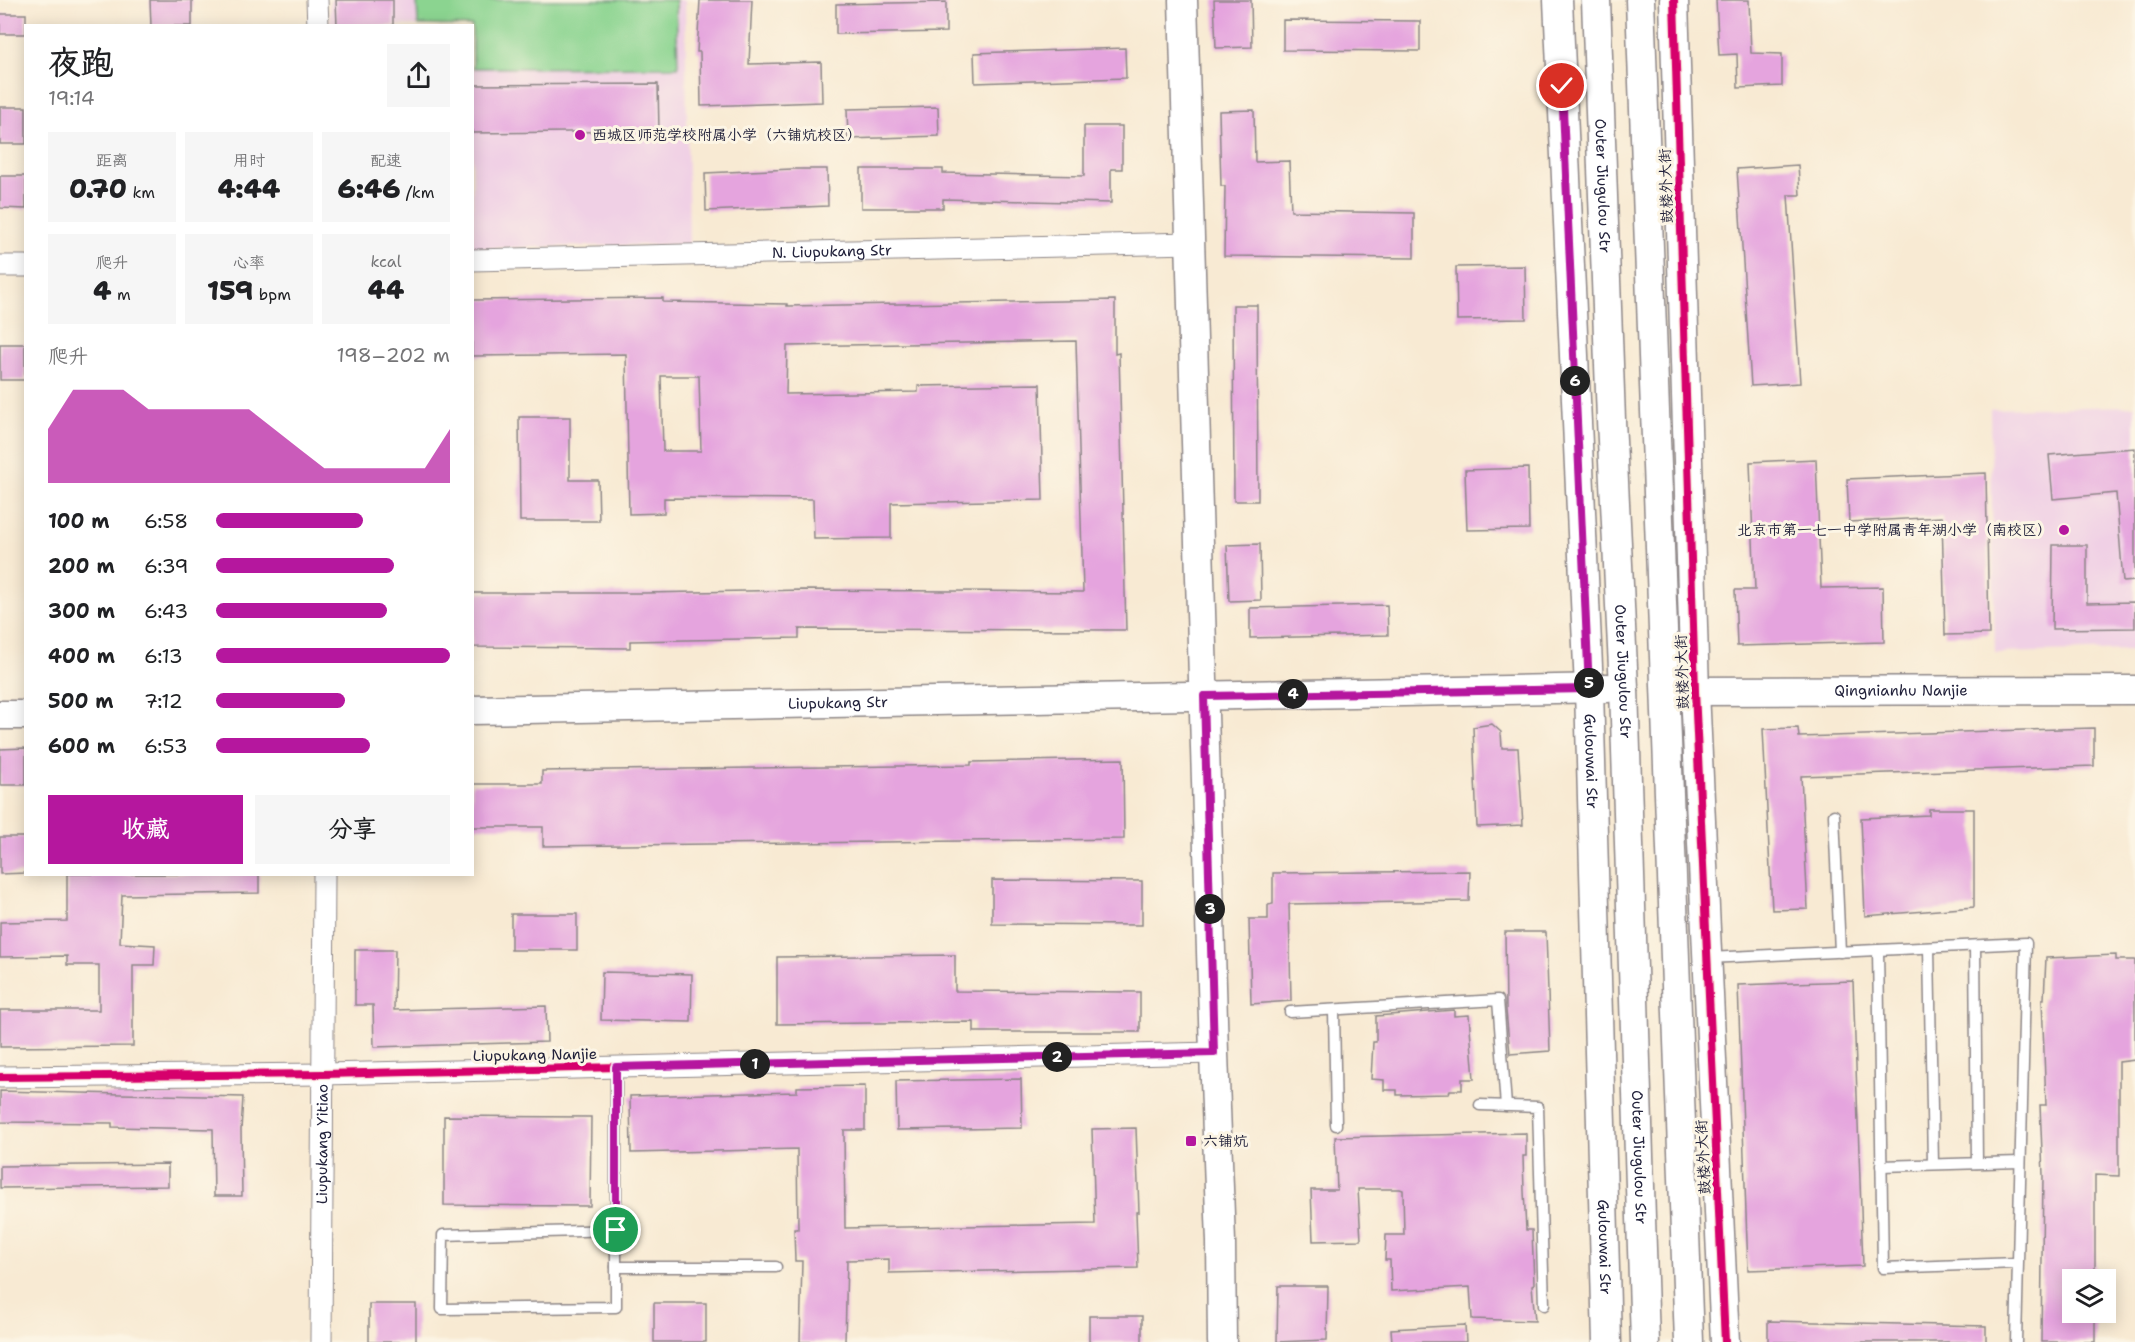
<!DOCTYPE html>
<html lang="zh">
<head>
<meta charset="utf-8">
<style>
  :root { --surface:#fff; --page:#f6f6f6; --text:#202124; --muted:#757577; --accent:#b5179e }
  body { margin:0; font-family:"Shantell Sans","LXGW WenKai TC",sans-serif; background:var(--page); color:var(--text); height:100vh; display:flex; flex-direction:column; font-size:22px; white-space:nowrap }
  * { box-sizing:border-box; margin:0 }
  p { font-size:20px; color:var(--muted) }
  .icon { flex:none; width:33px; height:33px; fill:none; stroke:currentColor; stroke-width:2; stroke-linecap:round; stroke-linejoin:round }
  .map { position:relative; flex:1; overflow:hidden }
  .sheet { position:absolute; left:24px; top:24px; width:450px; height:852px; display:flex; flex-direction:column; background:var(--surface); border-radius:0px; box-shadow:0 3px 15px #0003 }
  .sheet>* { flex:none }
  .buttons { position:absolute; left:2062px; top:1269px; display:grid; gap:12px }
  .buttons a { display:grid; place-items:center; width:54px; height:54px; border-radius:0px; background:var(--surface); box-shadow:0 3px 15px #0003; font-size:30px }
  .pin { position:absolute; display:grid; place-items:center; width:51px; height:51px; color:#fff; margin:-26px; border:3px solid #fff; border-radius:50%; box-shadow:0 2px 6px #0007 }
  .km { position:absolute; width:30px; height:30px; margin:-15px; border-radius:50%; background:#222; color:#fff; font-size:16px; line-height:30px; text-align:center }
  .round { display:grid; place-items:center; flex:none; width:63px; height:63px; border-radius:0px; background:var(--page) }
  .head { display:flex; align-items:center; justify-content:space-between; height:102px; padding:0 24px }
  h1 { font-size:33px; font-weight:800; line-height:45px }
  .metrics { display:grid; grid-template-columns:repeat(3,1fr); gap:9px; height:102px; padding:6px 24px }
  .metrics div { display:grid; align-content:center; border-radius:0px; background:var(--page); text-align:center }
  .metrics b { font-size:26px; font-weight:800 }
  .metrics small { font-size:16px; font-weight:400 }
  .metrics p { font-size:16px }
  .chart { height:168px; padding:12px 24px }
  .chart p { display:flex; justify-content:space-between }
  .chart svg { width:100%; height:108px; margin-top:6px; fill:var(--accent); opacity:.7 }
  .button { display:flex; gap:12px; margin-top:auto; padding:12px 24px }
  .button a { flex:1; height:69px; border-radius:0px; background:var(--accent); color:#fff; font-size:24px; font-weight:800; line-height:69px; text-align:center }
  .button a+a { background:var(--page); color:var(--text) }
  ul { padding:0 24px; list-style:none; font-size:20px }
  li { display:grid; grid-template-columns:96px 72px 1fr; align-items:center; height:45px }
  li i { height:15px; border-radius:8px; background:var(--accent) }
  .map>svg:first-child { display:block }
  .built { fill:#f0d0e5 }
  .green { fill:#8bd490; stroke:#567b66; stroke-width:1.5 }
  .building { fill:#e5a4de; fill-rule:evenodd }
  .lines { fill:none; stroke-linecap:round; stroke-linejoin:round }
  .lane-casing { stroke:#8d8687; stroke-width:13 }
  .street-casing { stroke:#8d8687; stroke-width:23 }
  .secondary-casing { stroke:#8d8687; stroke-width:31 }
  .lane { stroke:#fff; stroke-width:10 }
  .street { stroke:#fff; stroke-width:21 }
  .secondary { stroke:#fff; stroke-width:28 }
  .cycleway-casing { stroke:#fcf5e5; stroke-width:11 }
  .cycleway { stroke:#d6006c; stroke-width:8 }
  .route-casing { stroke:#fff; stroke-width:12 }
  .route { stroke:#b5179e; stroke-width:8 }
  .poi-dot { fill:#b5179e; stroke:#fcf5e5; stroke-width:2 }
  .labels { text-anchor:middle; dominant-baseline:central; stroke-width:6; stroke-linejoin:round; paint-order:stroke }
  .poi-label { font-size:15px; fill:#22223b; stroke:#fcf5e5; text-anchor:start }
  .street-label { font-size:15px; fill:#22223b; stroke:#fcf5e5 }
</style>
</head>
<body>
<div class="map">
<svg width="2135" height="1342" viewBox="0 0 2135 1342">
  <rect width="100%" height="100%" fill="#fcf5e5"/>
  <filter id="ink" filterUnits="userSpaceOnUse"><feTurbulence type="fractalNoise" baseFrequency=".0167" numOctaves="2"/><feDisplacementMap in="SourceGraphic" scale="12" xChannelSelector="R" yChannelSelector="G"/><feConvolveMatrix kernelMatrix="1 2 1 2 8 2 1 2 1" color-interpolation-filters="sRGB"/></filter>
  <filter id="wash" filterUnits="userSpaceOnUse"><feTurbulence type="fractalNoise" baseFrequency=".008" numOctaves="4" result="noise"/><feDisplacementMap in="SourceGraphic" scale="24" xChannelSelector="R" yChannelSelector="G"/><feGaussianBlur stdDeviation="1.35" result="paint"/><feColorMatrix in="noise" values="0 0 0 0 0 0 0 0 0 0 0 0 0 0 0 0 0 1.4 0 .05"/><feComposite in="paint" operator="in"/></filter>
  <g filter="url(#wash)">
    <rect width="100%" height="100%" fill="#f8ead3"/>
    <g class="built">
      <path d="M330 0H685L689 244 473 248 472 26 330 25Z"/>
      <path d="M2135 406V650L1995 653 1990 409Z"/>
    </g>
    <path class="green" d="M417 0H676L678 67 473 68 472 26 418 25Z"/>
    <g id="blocks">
      <g class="building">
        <path d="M150 0H192V26H151Z"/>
        <path d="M336 0H393V26H337Z"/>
        <path d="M700 0H752L749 64 821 62 822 102 701 106 700 52H697Z"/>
        <path d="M1214 0H1251L1252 47 1216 48Z"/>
        <path d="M1716 0H1749L1751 53 1782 54V86L1738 88 1737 54 1719 55Z"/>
        <path d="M946 2V32L836 34V4Z"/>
        <rect x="0" y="14" width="26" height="20"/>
        <path d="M1283 20 1420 21V51L1283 50Z"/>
        <path d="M1125 48 1126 78 975 83 974 53Z"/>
        <path d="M658 84 659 131 472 133V85Z"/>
        <rect x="0" y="107" width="26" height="37"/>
        <path d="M938 107 939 136 848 139 847 109Z"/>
        <path d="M1254 110 1255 162 1289 161 1291 211 1414 213V258L1224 256 1225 186H1221L1219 111Z"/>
        <path d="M1084 126H1122V169H1111V203L943 199V208H861V169H943V173L1084 176Z"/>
        <path d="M1798 165 1800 195H1788L1800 383 1751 386 1737 169Z"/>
        <path d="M792 169H827L828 206 706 211 705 173Z"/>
        <path d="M0 176H26V209L0 208Z"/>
        <path d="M1525 266 1526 319 1457 320 1456 267Z"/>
        <path d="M663 298V302L787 304V306L1115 300V354L1119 353 1126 630 799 629V638L630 641V648L472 647V593H645L802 590 1083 592 1076 341 787 346 786 394 918 392V386L1040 384 1043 500 891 503V538L814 539 813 499 664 498V513L629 514 626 354 472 356V300ZM661 376H699L701 451H663Z"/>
        <path d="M1233 305H1257L1258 501H1234Z"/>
        <rect x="0" y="344" width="25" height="36"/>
        <path d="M519 417H570V480H598L599 521H520Z"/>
        <path d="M2135 448V581L2123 582 2116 493 2053 499 2049 455Z"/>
        <path d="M1816 459 1821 588 1883 587 1884 642 1737 646 1735 590H1755L1750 462Z"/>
        <path d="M1528 468 1529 529 1467 530 1465 470Z"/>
        <path d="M1986 473 1989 634 1945 635 1942 517 1849 522 1847 479Z"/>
        <path d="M1260 544 1261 600 1229 601 1227 545Z"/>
        <path d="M2053 545H2087V603L2135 602V628L2052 629Z"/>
        <path d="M1387 605 1388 635 1250 638V608Z"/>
        <path d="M1492 724 1501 732 1502 748H1518L1523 825 1477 827 1473 727Z"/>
        <path d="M1798 728 1799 737 2094 728V766L1801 776 1808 909 1772 910 1763 729Z"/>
        <path d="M26 748V785H0V749Z"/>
        <path d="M1123 759 1124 839 543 846V827H472V784H542V771L971 765V762Z"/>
        <path d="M1929 809H1974V907L1865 916 1861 818 1929 815Z"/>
        <path d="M0 837H26V873L0 874Z"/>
        <path d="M1470 871 1469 901 1289 904 1291 1001 1251 1004 1249 919H1268V905L1273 904V873Z"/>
        <path d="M67 874H259V893L122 895 120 943 155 945 154 965H133V1046L0 1047V1010H99V965H67V956L0 957V922L67 921Z"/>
        <path d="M992 880 1142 881V925L992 924Z"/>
        <rect x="511" y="914" width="66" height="36"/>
        <path d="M1505 932H1546L1550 1051 1510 1054 1506 1010Z"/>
        <path d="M355 950H395L394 1010 546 1006 547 1042 374 1047 373 1005H355Z"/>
        <path d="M955 955V991L1140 992V1032H974V1022L777 1024V957Z"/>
        <path d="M2116 955V960H2135V1060L2119 1062V1176L2095 1175V1280H2073V1312H2095V1342H2041L2043 1175 2040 1105H2046L2042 999H2044L2046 958Z"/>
        <path d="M602 972 692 974 691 1022 601 1020Z"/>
        <path d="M1853 981 1863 1266 1748 1270 1738 985Z"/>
        <path d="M1454 1010V1016L1469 1015 1474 1079H1462V1090H1450L1449 1094 1397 1095V1090H1384V1080L1371 1079 1373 1042H1376V1016Z"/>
        <path d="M1021 1079 1022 1128 897 1130 896 1081Z"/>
        <path d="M865 1086V1130H844L845 1228 1095 1224 1092 1129 1136 1128 1139 1212H1136L1138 1268 889 1273V1259L847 1260 845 1342H800L802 1261H795L794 1229H798L797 1149 631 1153 630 1096 797 1092V1087Z"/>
        <path d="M0 1091 243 1097 241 1130 242 1196H214L213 1129 112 1127V1123L0 1122Z"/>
        <path d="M444 1116 591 1117 590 1206 444 1205Z"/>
        <path d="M1526 1133V1156H1523L1524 1191 1526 1230H1532L1534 1284 1532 1285 1535 1321 1472 1319 1470 1287 1391 1291 1390 1260H1385L1386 1235H1404L1403 1190 1400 1189H1358L1361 1240 1313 1241 1311 1190H1337L1335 1137Z"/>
        <path d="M168 1164V1186L0 1188V1166Z"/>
        <path d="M1278 1286H1328L1327 1340 1277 1342Z"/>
        <rect x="654" y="1303" width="52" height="39"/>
        <rect x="369" y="1304" width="47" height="38"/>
        <rect x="1089" y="1316" width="53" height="26"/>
        <path d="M1768 1321 1986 1326V1342H1768Z"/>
        <path d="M1465 1325 1466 1342H1392L1391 1329Z"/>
      </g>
    </g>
  </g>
  <g filter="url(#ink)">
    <use href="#blocks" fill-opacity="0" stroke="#8d8687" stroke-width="1.5"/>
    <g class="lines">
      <g class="lane-casing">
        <g id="lane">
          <path d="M1834 815 1840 952"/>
          <path d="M1975 946 1977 1163"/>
          <path d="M1929 948 1933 1164"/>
          <path d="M1878 950 1883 1268 2017 1263"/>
          <path d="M1708 958 2026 943 2016 1342"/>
          <path d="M1334 1010 1336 1125"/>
          <path d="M1290 1012 1498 1000 1506 1106"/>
          <path d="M1480 1105 1538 1107 1544 1305"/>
          <path d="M1881 1166 2020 1162"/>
          <path d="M616 1230 443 1235 442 1309 616 1307C616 1227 616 1147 616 1067"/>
          <path d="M616 1267H776"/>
        </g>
      </g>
      <g class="street-casing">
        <g id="street">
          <path d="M317 0 318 26"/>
          <path id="s1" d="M472 260 1192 243"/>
          <path d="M0 266H26"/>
          <path d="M0 1077 324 1074 1214 1053"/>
          <path id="s2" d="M321 1342 324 874"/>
        </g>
      </g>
      <g class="secondary-casing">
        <g id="secondary">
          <path d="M1183 0 1214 1053 1221 1242 1222 1342"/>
          <path id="s3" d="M1558 0 1589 689 1607 1342"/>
          <path id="s4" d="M1596 0 1611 420 1624 688 1645 1342"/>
          <path d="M1640 0 1689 1342"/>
          <path d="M1674 0 1695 691 1725 1342"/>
          <path id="s5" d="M1677 691 2135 690"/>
          <path id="s6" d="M472 710 1607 688"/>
          <path d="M0 715H26"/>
        </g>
      </g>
      <use href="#lane" class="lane"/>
      <use href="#street" class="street"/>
      <use href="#secondary" class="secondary"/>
      <g class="cycleway-casing">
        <g id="cycleway">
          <path d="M1674 0 1695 691 1725 1342"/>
          <path d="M0 1077 324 1074 1214 1053"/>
        </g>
      </g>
      <use href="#cycleway" class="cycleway"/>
    </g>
  </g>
  <g class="lines" filter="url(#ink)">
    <g class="route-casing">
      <path id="route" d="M616 1230V1067L1214 1053 1204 696 1589 689 1562 86"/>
    </g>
    <use href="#route" class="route"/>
  </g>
  <g class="poi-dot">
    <circle cx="580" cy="135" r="6"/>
    <circle cx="2064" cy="530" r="6"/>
    <rect x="1185" y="1135" width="12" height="12" rx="3"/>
  </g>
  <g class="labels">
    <g class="poi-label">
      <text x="592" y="135">西城区师范学校附属小学（六铺炕校区）</text>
      <text x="2052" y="530" text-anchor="end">北京市第一七一中学附属青年湖小学（南校区）</text>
      <text x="1203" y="1141">六铺炕</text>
    </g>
    <g class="street-label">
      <text stroke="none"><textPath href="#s4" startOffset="186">Outer Jiugulou Str</textPath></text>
      <text transform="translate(1666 186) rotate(-92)">鼓楼外大街</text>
      <text stroke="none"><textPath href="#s1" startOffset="360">N. Liupukang Str</textPath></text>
      <text stroke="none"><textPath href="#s4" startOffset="672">Outer Jiugulou Str</textPath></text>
      <text transform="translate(1682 672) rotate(-92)">鼓楼外大街</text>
      <text stroke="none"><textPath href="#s5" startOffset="224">Qingnianhu Nanjie</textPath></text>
      <text stroke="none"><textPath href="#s6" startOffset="366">Liupukang Str</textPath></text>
      <text stroke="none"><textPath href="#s3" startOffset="762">Gulouwai Str</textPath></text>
      <text transform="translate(535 1055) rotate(-1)">Liupukang Nanjie</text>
      <text stroke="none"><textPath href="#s2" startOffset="198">Liupukang Yitiao</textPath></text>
      <text stroke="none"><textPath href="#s4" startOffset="1158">Outer Jiugulou Str</textPath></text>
      <text transform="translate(1703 1157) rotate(-93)">鼓楼外大街</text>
      <text stroke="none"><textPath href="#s3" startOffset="1248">Gulouwai Str</textPath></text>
    </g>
  </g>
</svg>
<div class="buttons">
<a><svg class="icon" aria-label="layers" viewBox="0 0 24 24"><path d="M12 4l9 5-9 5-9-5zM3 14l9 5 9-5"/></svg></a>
</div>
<div class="pin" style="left:616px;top:1230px;background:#1e9e55"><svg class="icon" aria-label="arrive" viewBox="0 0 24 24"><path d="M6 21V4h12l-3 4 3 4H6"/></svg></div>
<div class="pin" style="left:1562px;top:86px;background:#d93025"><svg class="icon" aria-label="check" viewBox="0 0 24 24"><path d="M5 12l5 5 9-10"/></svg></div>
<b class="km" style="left:755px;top:1064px">1</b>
<b class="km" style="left:1057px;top:1057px">2</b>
<b class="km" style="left:1210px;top:909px">3</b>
<b class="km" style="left:1293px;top:694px">4</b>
<b class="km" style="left:1589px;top:683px">5</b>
<b class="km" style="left:1575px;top:381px">6</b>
<section class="sheet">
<div class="head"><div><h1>夜跑</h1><p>19:14</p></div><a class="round"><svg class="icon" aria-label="share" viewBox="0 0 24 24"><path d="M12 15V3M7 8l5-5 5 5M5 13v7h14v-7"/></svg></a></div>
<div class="metrics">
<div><p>距离</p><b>0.70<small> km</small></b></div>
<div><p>用时</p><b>4:44</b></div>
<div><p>配速</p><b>6:46<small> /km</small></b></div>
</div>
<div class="metrics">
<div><p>爬升</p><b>4<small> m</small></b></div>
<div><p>心率</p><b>159<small> bpm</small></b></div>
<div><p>kcal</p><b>44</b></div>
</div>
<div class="chart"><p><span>爬升</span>198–202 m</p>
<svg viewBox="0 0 160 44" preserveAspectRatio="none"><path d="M0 44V22L10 6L20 6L30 6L40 14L50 14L60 14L70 14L80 14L90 22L100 30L110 38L120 38L130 38L140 38L150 38L160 22V44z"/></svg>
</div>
<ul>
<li><b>100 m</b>6:58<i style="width:63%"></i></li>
<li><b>200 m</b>6:39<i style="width:76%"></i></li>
<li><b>300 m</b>6:43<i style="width:73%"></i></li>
<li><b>400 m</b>6:13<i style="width:100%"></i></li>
<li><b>500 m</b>7:12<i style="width:55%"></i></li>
<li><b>600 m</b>6:53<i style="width:66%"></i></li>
</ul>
<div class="button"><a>收藏</a><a>分享</a></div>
</section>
</div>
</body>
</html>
